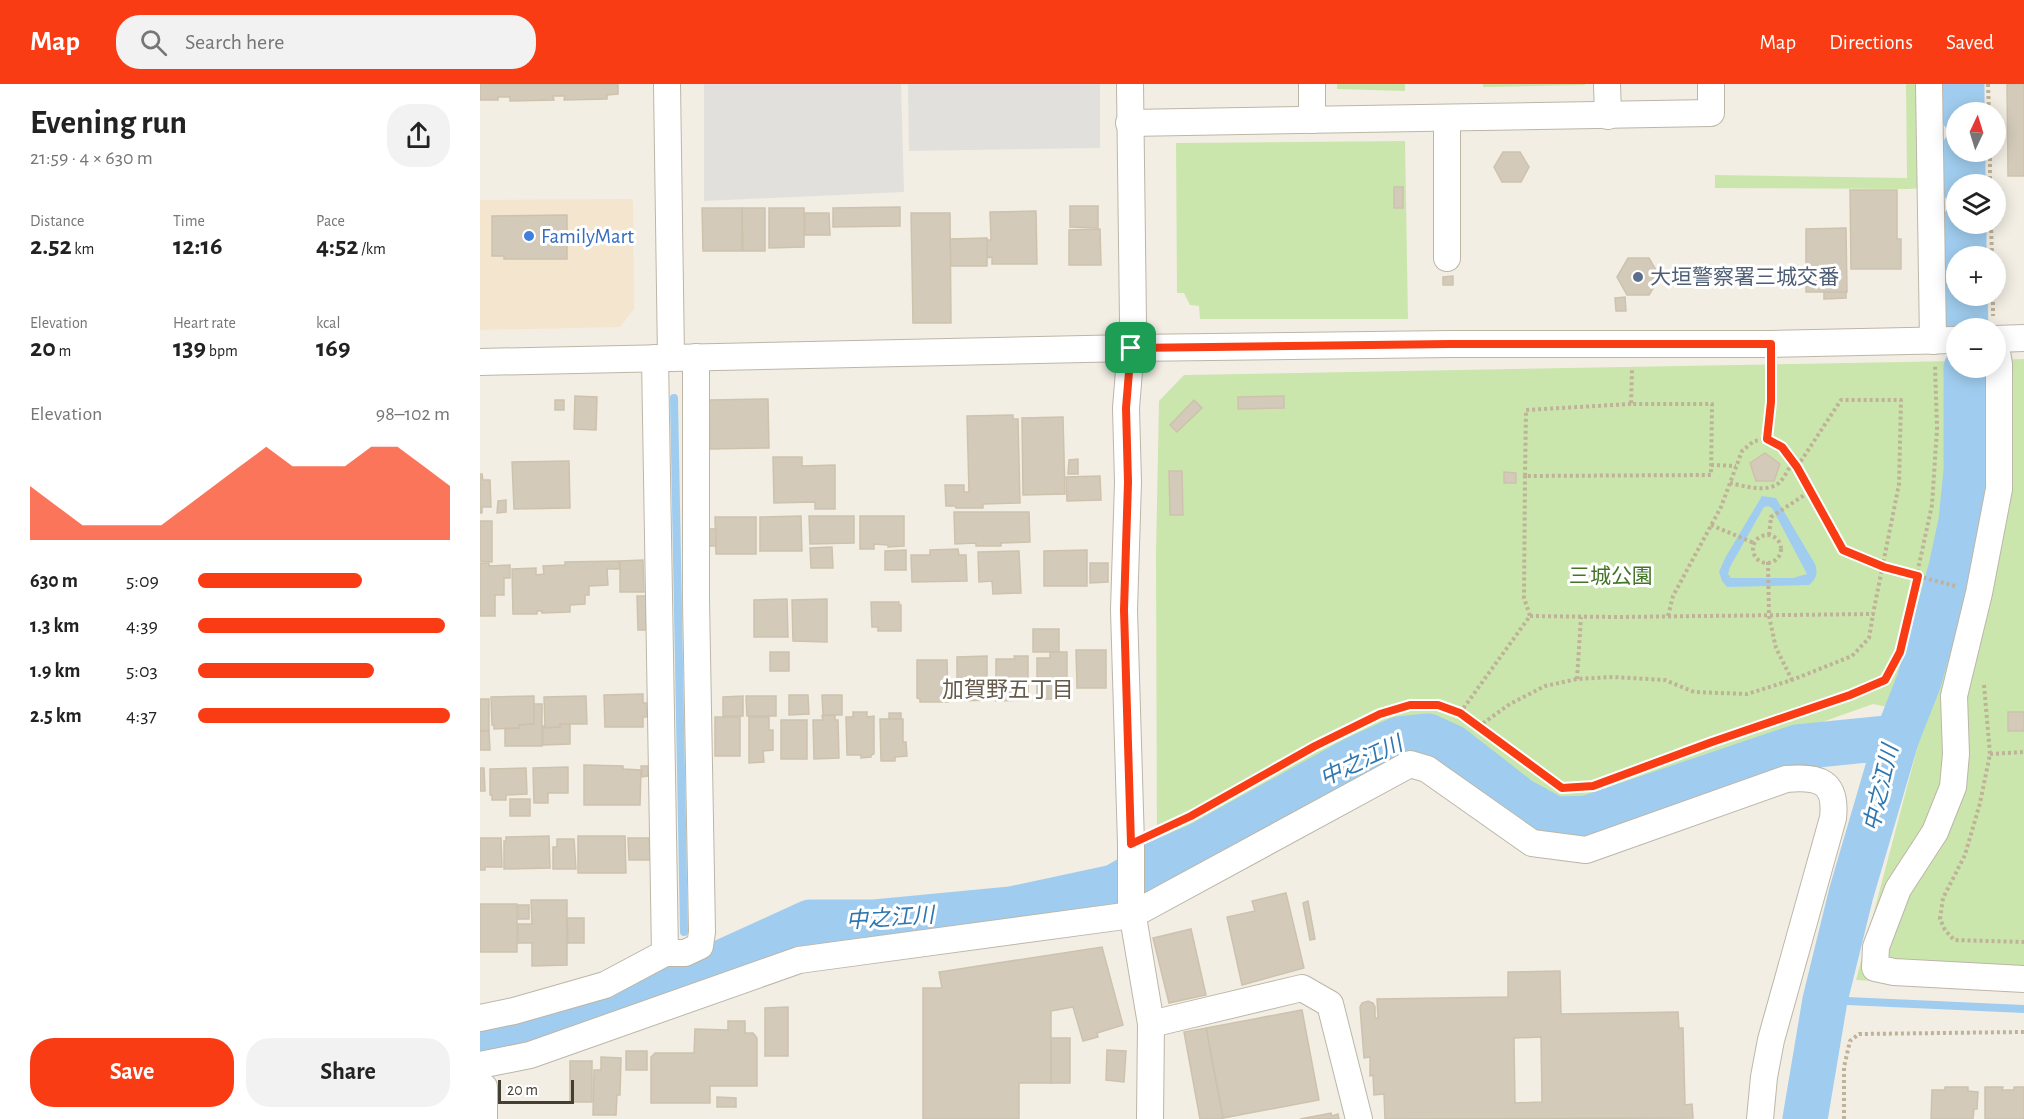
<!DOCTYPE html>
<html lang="en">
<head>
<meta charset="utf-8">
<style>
  :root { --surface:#fff; --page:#f2f2f2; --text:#222; --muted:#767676; --accent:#f93c14 }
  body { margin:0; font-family:"Alegreya Sans","Noto Sans JP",sans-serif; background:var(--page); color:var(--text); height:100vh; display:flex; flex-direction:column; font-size:22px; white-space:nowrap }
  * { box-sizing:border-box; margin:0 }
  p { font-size:20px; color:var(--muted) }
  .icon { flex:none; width:33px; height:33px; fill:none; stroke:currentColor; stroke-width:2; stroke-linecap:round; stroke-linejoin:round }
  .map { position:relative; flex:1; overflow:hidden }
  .side { display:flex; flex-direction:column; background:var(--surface); width:480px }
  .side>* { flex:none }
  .needle { width:39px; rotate:4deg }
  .controls { position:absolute; left:1466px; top:18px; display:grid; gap:12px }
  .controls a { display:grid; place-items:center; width:60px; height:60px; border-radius:50%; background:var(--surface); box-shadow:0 3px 15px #0003; font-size:30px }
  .scale { position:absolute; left:18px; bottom:15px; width:76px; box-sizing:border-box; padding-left:6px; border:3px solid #443e34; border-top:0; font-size:16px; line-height:21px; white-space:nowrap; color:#443e34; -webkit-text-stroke:4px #fff; paint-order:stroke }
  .pin { position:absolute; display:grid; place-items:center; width:51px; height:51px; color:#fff; margin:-26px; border-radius:12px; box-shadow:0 3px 9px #0006 }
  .round { display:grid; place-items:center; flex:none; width:63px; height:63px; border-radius:24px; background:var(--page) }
  .headline { display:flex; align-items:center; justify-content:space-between; height:102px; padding:0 30px }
  h1 { font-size:33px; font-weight:600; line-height:45px }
  .metrics { display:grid; grid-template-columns:repeat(3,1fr); gap:9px; height:102px; padding:6px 30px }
  .metrics div { display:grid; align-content:center }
  .metrics b { font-size:26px; font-weight:600 }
  .metrics small { font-size:16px; font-weight:400 }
  .metrics p { font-size:16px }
  .chart { height:168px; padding:12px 30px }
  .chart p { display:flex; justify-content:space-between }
  .chart svg { width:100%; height:108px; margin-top:6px; fill:var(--accent); opacity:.7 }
  .button { display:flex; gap:12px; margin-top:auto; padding:12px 30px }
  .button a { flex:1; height:69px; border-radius:24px; background:var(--accent); color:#fff; font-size:24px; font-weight:600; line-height:69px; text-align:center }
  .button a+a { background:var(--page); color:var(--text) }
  ul { padding:0 30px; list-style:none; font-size:20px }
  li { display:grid; grid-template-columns:96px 72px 1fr; align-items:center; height:45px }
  li i { height:15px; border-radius:8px; background:var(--accent) }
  header { display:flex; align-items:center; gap:36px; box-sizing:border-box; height:84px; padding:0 30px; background:var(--accent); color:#fff }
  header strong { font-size:28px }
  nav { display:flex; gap:33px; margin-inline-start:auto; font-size:21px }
  .search { width:420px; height:54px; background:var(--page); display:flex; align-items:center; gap:15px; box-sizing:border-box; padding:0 21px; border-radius:24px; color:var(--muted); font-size:22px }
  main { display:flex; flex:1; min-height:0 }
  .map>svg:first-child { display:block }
  .commercial { fill:#f4e5cf }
  .green { fill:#cbe6ac }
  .parking { fill:#e2e0dc }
  .water { fill:#a0cdef; fill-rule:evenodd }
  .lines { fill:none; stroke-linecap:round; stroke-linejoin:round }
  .stream { stroke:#a0cdef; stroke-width:8 }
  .river { stroke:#a0cdef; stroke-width:45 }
  .building { fill:#d3caba; stroke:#cec2ad; stroke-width:1.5; fill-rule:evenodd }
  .minor-casing { stroke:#bdb6a7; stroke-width:28 }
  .path { stroke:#bfb298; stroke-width:4; stroke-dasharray:3 3; stroke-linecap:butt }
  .minor { stroke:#fff; stroke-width:26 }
  .route-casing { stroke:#fff; stroke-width:12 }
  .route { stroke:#f93c14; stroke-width:8 }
  .shop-dot { fill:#3f7fe0; stroke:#fff; stroke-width:2 }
  .service-dot { fill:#5c6f8a; stroke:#fff; stroke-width:2 }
  .labels { text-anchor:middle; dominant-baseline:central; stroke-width:6; stroke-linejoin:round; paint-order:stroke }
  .shop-label { font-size:21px; fill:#366cbe; stroke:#fff; text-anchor:start }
  .service-label { font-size:21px; fill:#4e5e75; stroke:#fff; text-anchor:start }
  .park-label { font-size:21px; fill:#437528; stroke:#fff }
  .neighbourhood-label { font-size:22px; fill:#675c4b; stroke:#fff }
  .water-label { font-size:22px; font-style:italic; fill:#2e76af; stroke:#fff }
</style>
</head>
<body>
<header>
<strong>Map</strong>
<div class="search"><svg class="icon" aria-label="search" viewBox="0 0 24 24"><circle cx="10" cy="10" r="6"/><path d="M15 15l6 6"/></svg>Search here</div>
<nav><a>Map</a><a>Directions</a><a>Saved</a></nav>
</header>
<main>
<section class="side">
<div class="headline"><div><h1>Evening run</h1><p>21:59 · 4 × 630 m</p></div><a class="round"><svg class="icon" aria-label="share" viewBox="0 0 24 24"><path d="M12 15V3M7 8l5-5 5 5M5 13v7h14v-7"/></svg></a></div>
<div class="metrics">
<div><p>Distance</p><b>2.52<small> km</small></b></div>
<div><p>Time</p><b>12:16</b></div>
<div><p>Pace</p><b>4:52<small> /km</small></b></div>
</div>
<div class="metrics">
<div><p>Elevation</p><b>20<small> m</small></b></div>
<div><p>Heart rate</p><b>139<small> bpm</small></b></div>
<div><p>kcal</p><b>169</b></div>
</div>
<div class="chart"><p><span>Elevation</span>98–102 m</p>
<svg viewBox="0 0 160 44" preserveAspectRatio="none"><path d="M0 44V22L10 30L20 38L30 38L40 38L50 38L60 30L70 22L80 14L90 6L100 14L110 14L120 14L130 6L140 6L150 14L160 22V44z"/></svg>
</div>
<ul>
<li><b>630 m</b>5:09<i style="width:65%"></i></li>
<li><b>1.3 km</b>4:39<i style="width:98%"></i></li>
<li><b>1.9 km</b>5:03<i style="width:70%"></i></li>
<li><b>2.5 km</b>4:37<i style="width:100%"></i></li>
</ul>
<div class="button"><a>Save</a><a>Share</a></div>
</section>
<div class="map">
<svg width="1544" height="1035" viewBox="0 0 1544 1035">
  <rect width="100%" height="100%" fill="#f2eee4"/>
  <path class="commercial" d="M153 115 154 225 140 243 0 246V116Z"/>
  <g class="green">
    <path d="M857 0H925V7L857 5Z"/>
    <path d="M1003 0H1105V1L1003 3Z"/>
    <path d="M1426 0H1440L1442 104 1428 105 1235 104V91L1427 94Z"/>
    <path d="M1466 0H1499L1500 28H1476V68H1500L1501 100H1476V140H1501L1502 172H1476V212H1503V222L1471 220Z"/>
    <path d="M925 57 928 235H720L719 222 710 221 704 209H697L696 59Z"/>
    <path d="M1544 275V906L1376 896 1446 631 1393 620 1112 720 1048 705 996 653 917 635 677 768 676 471 679 317 704 291 1476 277V284H1515V276Z"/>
  </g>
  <g class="parking">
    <path d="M224 0H421L424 108 224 117Z"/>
    <path d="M428 0H620V64L429 67Z"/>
  </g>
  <path class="water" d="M1282 412 1296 414 1335 480C1338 489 1337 494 1329 501L1247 503 1242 497 1239 488 1245 474ZM1288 422 1292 424 1327 490 1313 494H1251L1248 490 1250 483 1284 423Z"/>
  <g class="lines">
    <g class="stream">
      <path d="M194 314 204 848"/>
      <path d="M205 890V895"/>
      <path d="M1345 916 1544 925"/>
    </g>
    <g class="river">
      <path d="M1482 0V28"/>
      <path d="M1483 68V100"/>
      <path d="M1484 140V172"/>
      <path d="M1485 212 1486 244"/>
      <path d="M1417 653 1439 597 1471 484 1481 437 1486 387V284"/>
      <path d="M0 955 68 943 205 895 330 838H395L531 825 634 803 673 781 721 760 875 675 919 655 948 652 972 663 1040 716 1075 735 1107 734 1317 663 1417 653 1371 810 1345 916 1325 1035"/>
    </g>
  </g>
  <g class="building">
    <path d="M0 0H138V10L127 11V15L84 16 85 12H73L74 16 30 17V13H18V16H0Z"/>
    <path d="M1527 0H1544V92H1528Z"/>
    <path d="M1023 68H1040L1049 83 1041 98H1022L1014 83Z"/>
    <rect x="914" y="103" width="9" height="21"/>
    <path d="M1370 106H1417V155H1421V185H1371Z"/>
    <path d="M590 122H618V144L590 143Z"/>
    <path d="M420 123V142L353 143V124Z"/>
    <path d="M222 124H262V167H223Z"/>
    <path d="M262 124H285V167H263Z"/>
    <path d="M289 124H324V163L289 164Z"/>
    <path d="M556 127 557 180H512V173L506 174V156H511L510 128Z"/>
    <path d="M325 129H349L350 151H325Z"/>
    <path d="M431 129H470L471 239H433Z"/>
    <path d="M87 131V175H24V172H12V132Z"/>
    <path d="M1366 144 1367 208H1326V145Z"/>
    <path d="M620 145 621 181H589V146Z"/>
    <path d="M507 154V182H471L470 155Z"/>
    <path d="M1148 174H1169L1180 193 1169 211H1147L1137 193Z"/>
    <path d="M973 192V201H963V193Z"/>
    <path d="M1344 208H1366V214L1344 215Z"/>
    <path d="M1145 213 1146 227H1136L1135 214Z"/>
    <path d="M95 312 117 313 116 346 94 345Z"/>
    <path d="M804 312V324L758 325V313Z"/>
    <path d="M288 315 289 364 230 365 229 316Z"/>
    <rect x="75" y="316" width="9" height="10"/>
    <path d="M714 316 722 324 697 348 690 341Z"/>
    <path d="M533 331V335H538L540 419 503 420V424H476L475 422H466L465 401H484V408H489L487 332Z"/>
    <path d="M583 333 585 410 543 411 542 334Z"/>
    <path d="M1285 369 1300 380 1294 397H1276L1270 379Z"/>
    <path d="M293 373H322V382L355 381V425H335V418L294 419Z"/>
    <path d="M598 375V390H588L589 376Z"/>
    <path d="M89 377 90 424 34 425 32 378Z"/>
    <path d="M689 387H702L703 431H690Z"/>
    <path d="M1024 388 1036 389V399H1024Z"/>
    <path d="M0 390H2L3 396H10L11 423H2V429H0Z"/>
    <path d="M620 392 621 416 587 417 586 393Z"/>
    <path d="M26 416V428L17 429 18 417Z"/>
    <path d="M474 428H549L550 458 521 459V462H496V459L475 460Z"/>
    <path d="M321 432 322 467H280V433Z"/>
    <path d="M329 432H374V459L330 460Z"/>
    <path d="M380 432H424V462L408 463V461L394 460V465H380Z"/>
    <path d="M235 433H276V470H236Z"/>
    <path d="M0 437H12V478L0 477Z"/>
    <rect x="229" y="445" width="7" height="17"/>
    <path d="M352 463 353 484H331L330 464Z"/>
    <path d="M478 465 479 471H486L487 497 432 498 431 471H450V466Z"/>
    <path d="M426 466V486H405V467Z"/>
    <path d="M607 466V502H564V467Z"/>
    <path d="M539 467 541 509 513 510 512 497 499 498 498 468Z"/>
    <path d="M163 476 164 508H140V477Z"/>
    <path d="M139 477 140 485H127L128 501 109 502V511H105V520L90 521V528L62 529V527H57V530H33L32 485 56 484V491L64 490 63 482 85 481V478Z"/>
    <path d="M0 479H9V482L30 481V494H24V511H15V532H0Z"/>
    <path d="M610 479H628V498L610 499Z"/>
    <path d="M157 512H166V546H158Z"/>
    <path d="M307 515 308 553H274V516Z"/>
    <path d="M347 515V558L313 557 312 516Z"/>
    <path d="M391 518H419V522L421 521V547H398V543H392Z"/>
    <rect x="553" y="545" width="26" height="23"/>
    <path d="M596 566H626V604H597Z"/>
    <rect x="290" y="568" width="19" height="19"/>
    <path d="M570 568H587V615H557V574H570Z"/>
    <path d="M507 572V616L480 617V613H477V573Z"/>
    <path d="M534 572H548V616L516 617V575H535Z"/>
    <path d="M437 576H467L468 618H440V615L437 614Z"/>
    <path d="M163 610V619H167V633H163V643H125L124 611Z"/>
    <path d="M309 611H328L329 630 309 631Z"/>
    <path d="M342 611H362V631H343Z"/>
    <path d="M54 612V640L39 641V644L14 645V641H12L11 613Z"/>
    <path d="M106 612 107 640H80V643L65 644 64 613Z"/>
    <path d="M263 612V632H243V613Z"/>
    <path d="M266 612H296V632H267Z"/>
    <rect x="0" y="615" width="9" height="32"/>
    <path d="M54 620H62V662H25V645L39 644V641L54 640Z"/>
    <path d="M373 628H387V633L394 632V670L391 671V673L381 674V671H367L366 633H373Z"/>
    <rect x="1528" y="628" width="16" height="19"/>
    <rect x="409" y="629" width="12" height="6"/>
    <path d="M355 631V636H358L359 674 334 675 333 636H343L342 632Z"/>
    <rect x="235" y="633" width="25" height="39"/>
    <path d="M269 633H289V646H293V666L283 667 284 678 269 679Z"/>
    <path d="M400 635H423V658H426L427 672 415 673V677H401Z"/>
    <rect x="301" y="636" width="26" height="39"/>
    <path d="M80 640H90V660L63 661V642H65V644L80 643Z"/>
    <path d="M0 647H9L10 666H0Z"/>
    <path d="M104 681 143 682V685L161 686 160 721H104Z"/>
    <path d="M161 682H168V692L162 693Z"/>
    <path d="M88 683V709H68V719H54L53 684Z"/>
    <path d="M0 684H4L5 707H0Z"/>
    <path d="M46 684 47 710 26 711V716H12V711H10V685Z"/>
    <rect x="30" y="715" width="20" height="17"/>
    <path d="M69 752 70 784 24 785V757H26V753Z"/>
    <path d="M98 752H145L146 789H98Z"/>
    <path d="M0 754H21L22 783H5V786H0Z"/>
    <path d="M148 754H169L170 776H149Z"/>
    <path d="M77 755H94L96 785H73V763H77Z"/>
    <path d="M806 809 824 884 762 901 747 833 775 827 772 817Z"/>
    <path d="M51 816H87V881L52 882V859H38V840H52Z"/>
    <path d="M828 817 835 855 830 856 823 819Z"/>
    <rect x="0" y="820" width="37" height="48"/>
    <rect x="38" y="821" width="11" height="14"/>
    <path d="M87 834H104V859H88Z"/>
    <path d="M711 845 726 911 689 919 673 854Z"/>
    <path d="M622 863 643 941 617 949 618 953 603 957 593 923 571 927V999H539V1035H443V904H462L459 888Z"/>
    <path d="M1080 887 1081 930 1198 928 1199 944H1203L1205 1021 1212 1020 1213 1034 905 1035 904 1010 894 1011 893 991 890 992V973L884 974 880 923 882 919 888 917 893 919 895 923V934H898L897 915 1028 913V888ZM1061 953 1062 1018 1035 1019 1034 954Z"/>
    <path d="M308 923V972H285V924Z"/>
    <path d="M822 926 839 1016 743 1034 726 944Z"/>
    <path d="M248 937H265V949H273L277 954V1002H230V1019H171V973L175 969H214L215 945 248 946Z"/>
    <path d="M726 944 743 1034 740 1035H720L704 948Z"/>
    <rect x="571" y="954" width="19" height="45"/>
    <path d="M627 966 646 967 644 998 626 996Z"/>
    <rect x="146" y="967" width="21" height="19"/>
    <path d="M121 973 141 974 140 1011H137L136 1031H113L114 986H121Z"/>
    <rect x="90" y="977" width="22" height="41"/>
    <path d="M1465 1003H1488V1007L1498 1008 1497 1025H1494L1493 1035H1451L1452 1006H1465Z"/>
    <path d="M1505 1003H1523L1522 1006H1534V1003H1544V1035H1505Z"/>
    <path d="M237 1013 256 1014V1023H237Z"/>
    <path d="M851 1029 852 1032 858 1030 859 1035H820Z"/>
  </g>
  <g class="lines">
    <g class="minor-casing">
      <g id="minor">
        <path d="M187 0 191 274 651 264 970 260H1291L1476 256"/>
        <path d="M650 0 653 238 646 324 648 398 644 526 651 760V821L671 940 670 1035"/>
        <path d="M832 0V36"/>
        <path d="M1127 0 1128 32"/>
        <path d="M1449 0 1453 257"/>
        <path d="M967 34V174"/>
        <path d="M649 39 1231 29V0"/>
        <path d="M1515 255 1544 254"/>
        <path d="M1515 257 1519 280V405L1499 509 1474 612 1476 670 1473 703 1455 748 1418 805 1396 863 1395 884 1414 888 1544 895"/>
        <path d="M175 274 185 869"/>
        <path d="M0 278 190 274"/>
        <path d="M0 934 34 927 125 901 185 869H205L220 862 222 848 216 516V273"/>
        <path d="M671 940 822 904 850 920 879 1035"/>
        <path d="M0 981 50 971 319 876 652 831 930 680 947 685 1052 759 1106 766 1306 695C1339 692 1357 697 1353 734L1291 956 1284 993 1280 1035"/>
        <path d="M4 1035V1003"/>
      </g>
    </g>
    <g class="path">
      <path d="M1508 0 1509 28"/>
      <path d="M1510 68V100"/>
      <path d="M1511 140 1512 172"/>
      <path d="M1513 212V232"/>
      <path d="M1151 320 1046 326 1045 392 1231 391 1232 320H1151L1152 285"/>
      <path d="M1287 355 1302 363 1317 383 1363 466 1404 483 1475 502"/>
      <path d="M1231 381 1256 382"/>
      <path d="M1250 399C1264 402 1287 409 1299 399 1305 393 1309 384 1313 377"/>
      <path d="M1231 441 1274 459"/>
      <path d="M1289 451 1291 433 1329 408"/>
      <circle cx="1287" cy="465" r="14"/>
      <path d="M1288 478 1289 532 1296 564 1312 596"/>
      <path d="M1050 532 1137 533 1393 530 1419 400 1421 316H1361L1317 383"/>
      <path d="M1188 532 1193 512 1241 423 1262 367 1274 357 1287 355 1291 318V285"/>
      <path d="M1097 595 1101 533"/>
      <path d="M1504 601 1510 670 1500 719 1485 771 1463 814 1460 835 1465 846 1474 856 1544 858"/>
      <path d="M980 629 1050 532 1044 514 1045 392"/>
      <path d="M998 643 1030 620 1065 602 1097 595 1133 593 1185 596 1214 608 1267 610 1312 596 1372 572 1389 554 1393 530"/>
      <path d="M1510 670 1544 668"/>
      <path d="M676 748 710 732 835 662 900 630 930 621H958L980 629 1082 704 1113 702 1370 611 1405 596 1420 568 1452 421 1457 345 1455 281"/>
      <path d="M1364 1035V983L1370 957 1379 950 1544 948"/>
    </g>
    <use href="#minor" class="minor"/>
  </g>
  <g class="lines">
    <g class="route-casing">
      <path id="route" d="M970 260H1291V318L1287 355 1302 363 1317 383 1363 466 1404 483 1438 492 1420 568 1405 596 1370 611 1232 658 1113 702 1082 704 980 629 958 621H930L900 630 835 662 711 732 651 760 644 526 648 398 646 324 651 264Z"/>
    </g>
    <use href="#route" class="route"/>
  </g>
  <circle class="shop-dot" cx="49" cy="152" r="6"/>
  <circle class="service-dot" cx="1158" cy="193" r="6"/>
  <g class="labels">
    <g class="shop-label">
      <text x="61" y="152">FamilyMart</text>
    </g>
    <g class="service-label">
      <text x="1170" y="193">大垣警察署三城交番</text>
    </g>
    <g class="park-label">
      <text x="1131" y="492">三城公園</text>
    </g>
    <g class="neighbourhood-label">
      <text x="528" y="606">加賀野五丁目</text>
    </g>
    <g class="water-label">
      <text transform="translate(881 677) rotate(-25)">中之江川</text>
      <text transform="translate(1401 704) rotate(-77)">中之江川</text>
      <text transform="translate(410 834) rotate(-4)">中之江川</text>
    </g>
  </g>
</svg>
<div class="controls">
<a><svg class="needle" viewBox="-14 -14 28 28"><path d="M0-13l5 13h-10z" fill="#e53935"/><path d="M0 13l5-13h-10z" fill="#767676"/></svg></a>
<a><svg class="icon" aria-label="layers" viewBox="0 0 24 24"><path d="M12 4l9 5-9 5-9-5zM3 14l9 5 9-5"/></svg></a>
<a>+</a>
<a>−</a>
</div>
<div class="scale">20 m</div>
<div class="pin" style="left:651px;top:264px;background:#1e9e55"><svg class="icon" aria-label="arrive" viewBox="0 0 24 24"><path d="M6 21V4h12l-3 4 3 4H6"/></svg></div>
</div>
</main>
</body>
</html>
